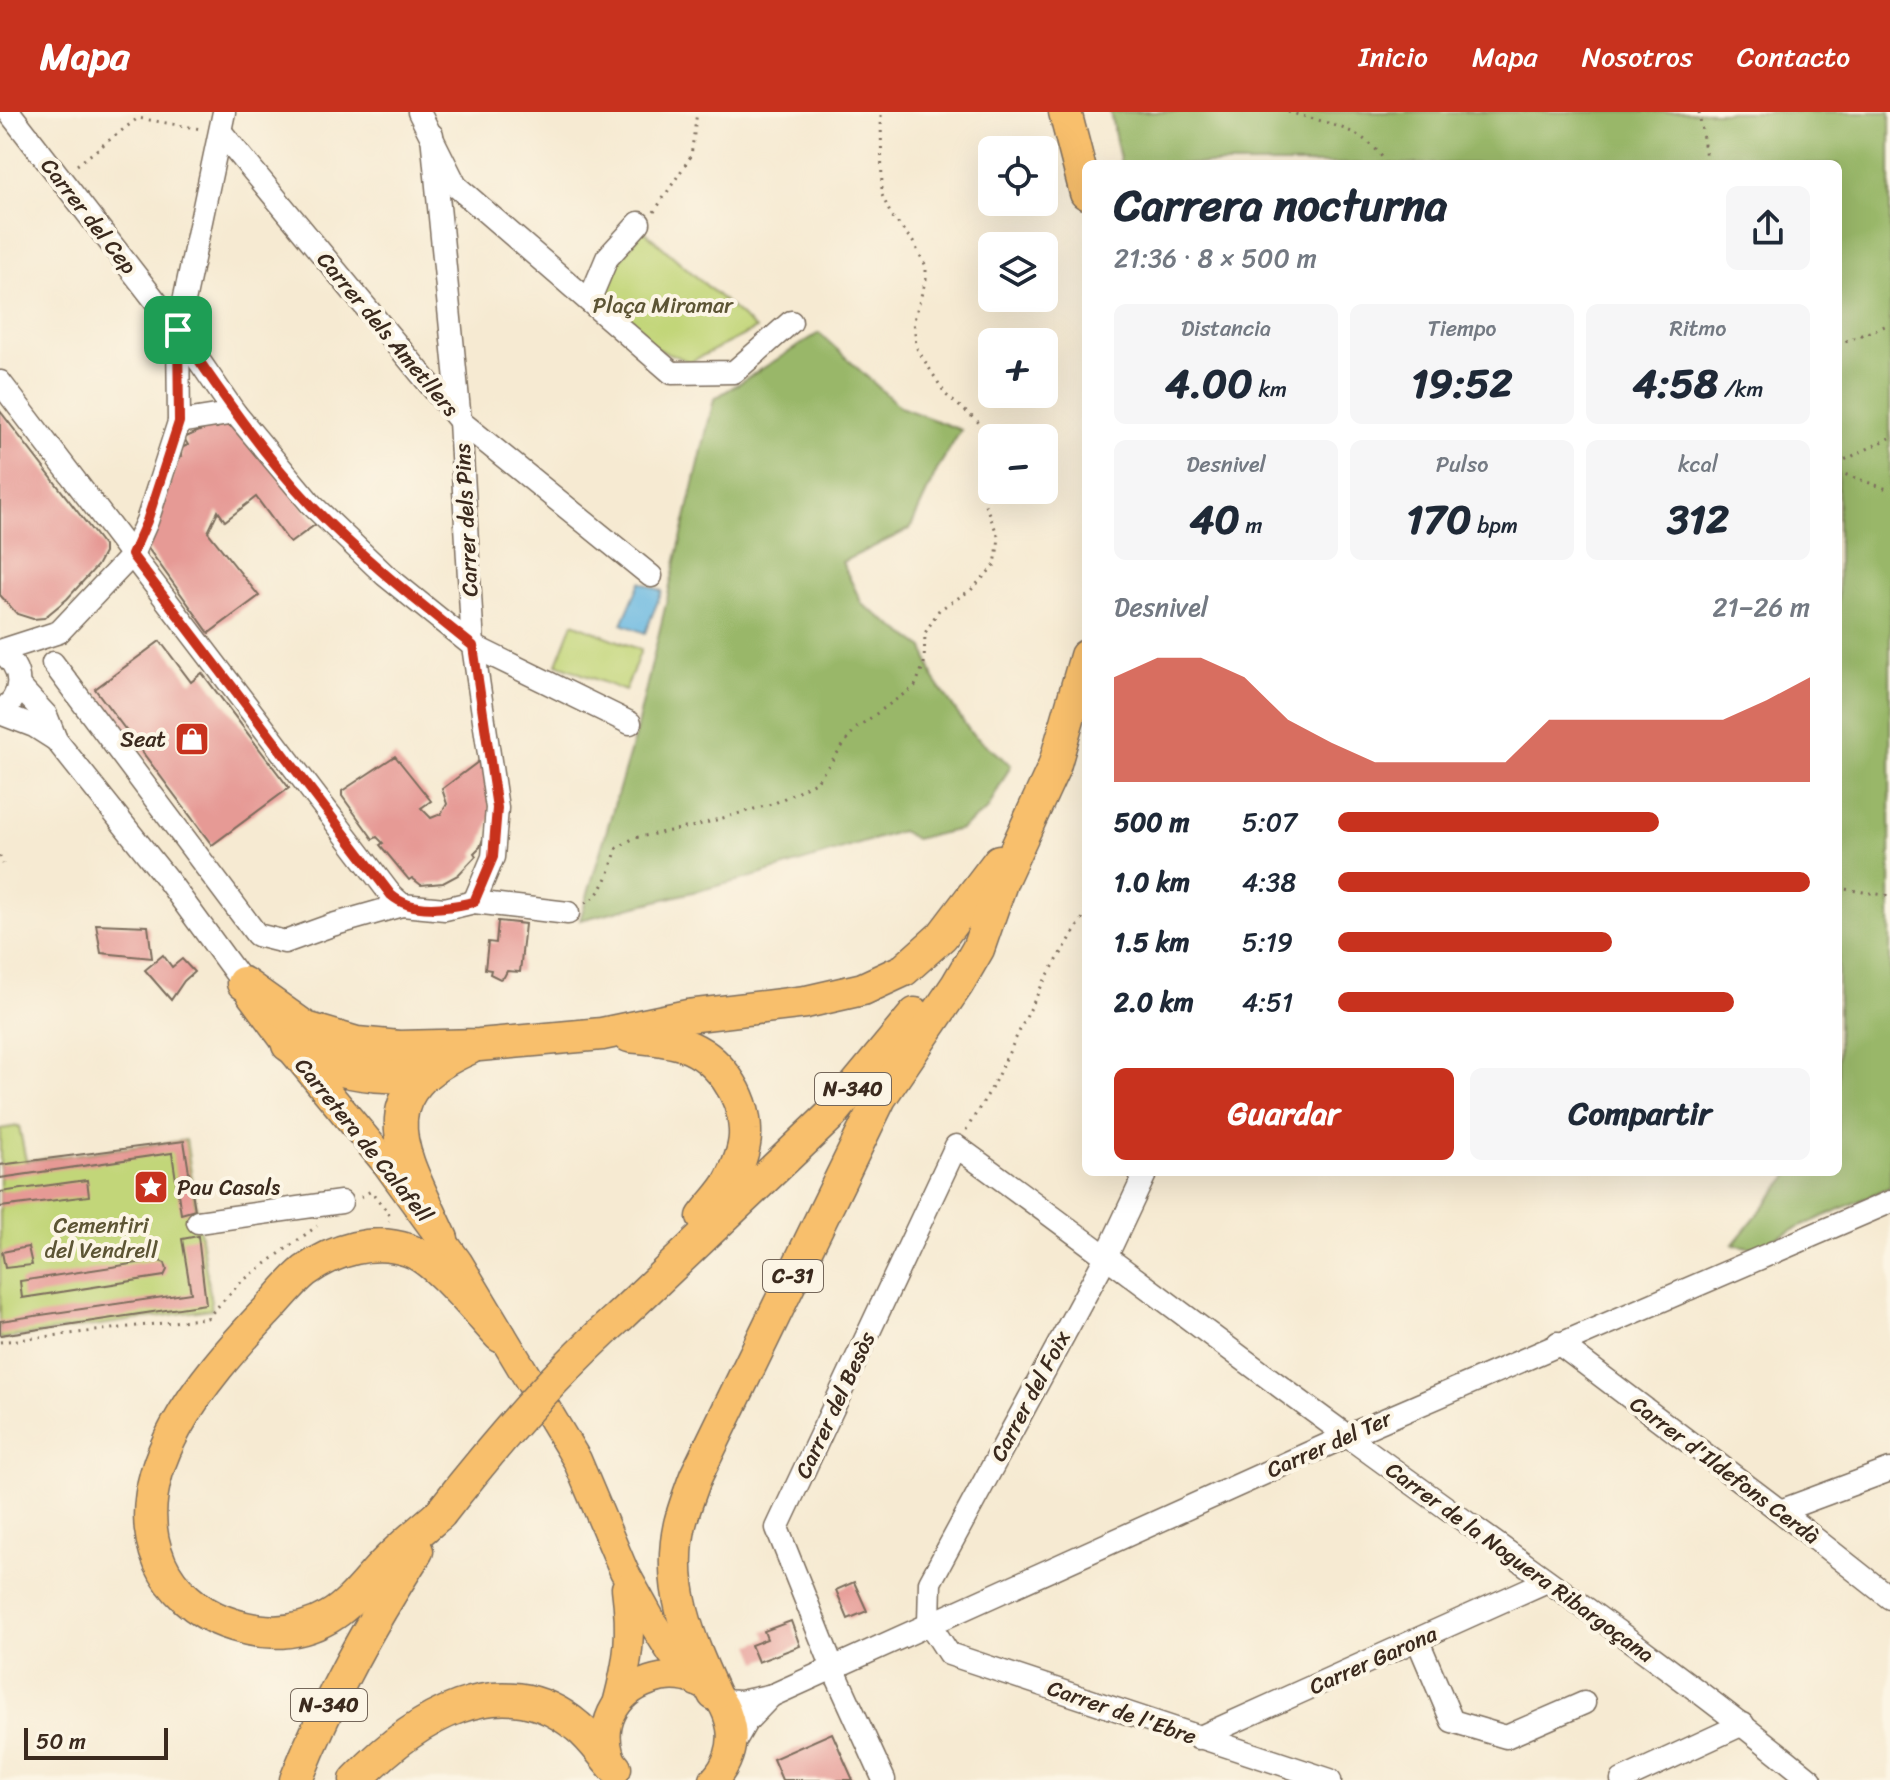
<!DOCTYPE html>
<html lang="es">
<head>
<meta charset="utf-8">
<style>
  :root { --surface:#fff; --page:#f6f6f7; --text:#1f2937; --muted:#747a83; --accent:#c8321e }
  body { margin:0; font-family:Sriracha,sans-serif; background:var(--page); color:var(--text); height:100vh; display:flex; flex-direction:column; font-size:30px; white-space:nowrap }
  * { box-sizing:border-box; margin:0 }
  p { font-size:26px; color:var(--muted) }
  .icon { flex:none; width:44px; height:44px; fill:none; stroke:currentColor; stroke-width:2; stroke-linecap:round; stroke-linejoin:round }
  .map { position:relative; flex:1; overflow:hidden }
  .details { position:absolute; left:1082px; top:48px; width:760px; height:1016px; display:flex; flex-direction:column; background:var(--surface); border-radius:12px; box-shadow:0 8px 32px #0002 }
  .details>* { flex:none }
  .tools { position:absolute; left:978px; top:24px; display:grid; gap:16px }
  .tools a { display:grid; place-items:center; width:80px; height:80px; border-radius:12px; background:var(--surface); box-shadow:0 8px 32px #0002; font-size:40px }
  .scale { position:absolute; left:24px; bottom:20px; width:144px; box-sizing:border-box; padding-left:8px; border:4px solid #3b2a1e; border-top:0; font-size:22px; line-height:28px; white-space:nowrap; color:#3b2a1e; -webkit-text-stroke:6px #fcf5e5; paint-order:stroke }
  .pin { position:absolute; display:grid; place-items:center; width:68px; height:68px; color:#fff; margin:-34px; border-radius:16px; box-shadow:0 4px 12px #0006 }
  .round { display:grid; place-items:center; flex:none; width:84px; height:84px; border-radius:12px; background:var(--page) }
  .headline { display:flex; align-items:center; justify-content:space-between; height:136px; padding:0 32px }
  h1 { font-size:44px; font-weight:700; line-height:60px }
  .stats { display:grid; grid-template-columns:repeat(3,1fr); gap:12px; height:136px; padding:8px 32px }
  .stats div { display:grid; align-content:center; border-radius:12px; background:var(--page); text-align:center }
  .stats b { font-size:40px; font-weight:700 }
  .stats small { font-size:22px; font-weight:400 }
  .stats p { font-size:22px }
  .chart { height:224px; padding:16px 32px }
  .chart p { display:flex; justify-content:space-between }
  .chart svg { width:100%; height:144px; margin-top:8px; fill:var(--accent); opacity:.7 }
  .cta { display:flex; gap:16px; margin-top:auto; padding:16px 32px }
  .cta a { flex:1; height:92px; border-radius:12px; background:var(--accent); color:#fff; font-size:32px; font-weight:700; line-height:92px; text-align:center }
  .cta a+a { background:var(--page); color:var(--text) }
  ul { padding:0 32px; list-style:none; font-size:26px }
  li { display:grid; grid-template-columns:128px 96px 1fr; align-items:center; height:60px }
  li i { height:20px; border-radius:10px; background:var(--accent) }
  header { display:flex; align-items:center; gap:48px; box-sizing:border-box; height:112px; padding:0 40px; background:var(--accent); color:#fff }
  header strong { font-size:38px }
  nav { display:flex; gap:44px; margin-inline-start:auto; font-size:28px }
  .map>svg:first-child { display:block }
  .green { fill:#c2d679; stroke:#7e804c; stroke-width:2 }
  .forest { fill:#99b769; stroke:#6a7044; stroke-width:2 }
  .water { fill:#66b7e1; stroke:#507080; stroke-width:2 }
  .building { fill:#e69a95 }
  .lines { fill:none; stroke-linecap:round; stroke-linejoin:round }
  .minor-casing { stroke:#7c6d5d; stroke-width:25 }
  .major-casing { stroke:#7c6d5d; stroke-width:31 }
  .highway-casing { stroke:#7c6d5d; stroke-width:35 }
  .path { stroke:#7c6d5d; stroke-width:3; stroke-dasharray:2 6; stroke-linecap:butt }
  .minor { stroke:#fff; stroke-width:22 }
  .major { stroke:#f8bf6c; stroke-width:28 }
  .highway { stroke:#f8bf6c; stroke-width:32 }
  .highway-bridge-casing { stroke:#7c6d5d; stroke-width:35; stroke-linecap:butt }
  .highway-bridge { stroke:#f8bf6c; stroke-width:32 }
  .route-casing { stroke:#fff; stroke-width:16 }
  .route { stroke:#c8321e; stroke-width:10 }
  .labels { text-anchor:middle; dominant-baseline:central; stroke-width:8; stroke-linejoin:round; paint-order:stroke }
  .shield { fill:#fcf5e5; stroke:#75675a; stroke-width:2 }
  .shield-label { font-size:20px; font-weight:bold; fill:#3b2a1e }
  .street-label { font-size:22px; fill:#3b2a1e; stroke:#fcf5e5 }
  .park-label { font-size:22px; fill:#5d5535; stroke:#fcf5e5 }
  .poi-label { font-size:22px; fill:#3b2a1e; stroke:#fcf5e5; text-anchor:end }
</style>
</head>
<body>
<header>
<strong>Mapa</strong>
<nav><a>Inicio</a><a>Mapa</a><a>Nosotros</a><a>Contacto</a></nav>
</header>
<div class="map">
<svg width="1890" height="1668" viewBox="0 0 1890 1668">
  <rect width="100%" height="100%" fill="#fcf5e5"/>
  <filter id="ink" filterUnits="userSpaceOnUse"><feTurbulence type="fractalNoise" baseFrequency=".0125" numOctaves="2"/><feDisplacementMap in="SourceGraphic" scale="16" xChannelSelector="R" yChannelSelector="G"/><feConvolveMatrix kernelMatrix="1 2 1 2 8 2 1 2 1" color-interpolation-filters="sRGB"/></filter>
  <filter id="wash" filterUnits="userSpaceOnUse"><feTurbulence type="fractalNoise" baseFrequency=".006" numOctaves="4" result="noise"/><feDisplacementMap in="SourceGraphic" scale="32" xChannelSelector="R" yChannelSelector="G"/><feGaussianBlur stdDeviation="1.8" result="paint"/><feColorMatrix in="noise" values="0 0 0 0 0 0 0 0 0 0 0 0 0 0 0 0 0 1.4 0 .05"/><feComposite in="paint" operator="in"/></filter>
  <g filter="url(#wash)">
    <rect width="100%" height="100%" fill="#f6ead2"/>
    <g class="green">
      <path d="M643 118 756 217 690 250 638 229 601 185 614 156Z"/>
      <path d="M573 511 641 538 625 579 557 552Z"/>
      <path d="M19 1014 26 1049 186 1028 212 1197 0 1227V1017Z"/>
    </g>
    <g class="forest">
      <path d="M1110 0H1890V1075L1753 1136 1733 1132 1792 1060H1838V52H1121Z"/>
      <path d="M819 221 900 295 961 318 938 356 910 417 842 450 862 492 924 536 934 567 971 621 1011 653 987 698 961 717 915 727 901 719 749 766 580 808 635 623 714 287Z"/>
    </g>
    <path class="water" d="M640 470 662 479 645 521 622 512Z"/>
    <g id="blocks">
      <g class="building">
        <path d="M0 299 104 434V441L97 454 67 487 44 506 33 507 17 502 0 483Z"/>
        <path d="M215 312 217 316 225 312 230 315 238 312 316 412 290 431 256 385 225 409 218 399 208 420 259 484 209 521 145 432 177 353 175 347 182 344 179 337 188 333 184 326Z"/>
        <path d="M160 529 191 570 202 561 289 676 212 733 95 577Z"/>
        <path d="M395 644 431 689 421 696 431 706 441 702 447 692 442 677 486 644 491 704 480 735 474 741 476 744 458 763 443 771 421 773 412 766 409 768 380 733 383 731 377 725 373 727 342 684V679Z"/>
        <path d="M498 809 525 812 520 860 507 859 504 865 500 867 490 862 491 858 485 857 488 830 496 831Z"/>
        <path d="M96 812 148 814 152 846 101 841Z"/>
        <path d="M163 843 172 855 182 847 194 860 184 869 171 888 145 858Z"/>
        <path d="M184 1029 195 1098 181 1102 172 1041 0 1066V1053Z"/>
        <path d="M87 1068 89 1084 0 1095V1080Z"/>
        <path d="M198 1124 206 1192 0 1223V1209L191 1181 182 1127Z"/>
        <path d="M28 1135 32 1153 5 1156 2 1140Z"/>
        <path d="M157 1148 165 1151 167 1158 164 1164 22 1186 20 1169Z"/>
        <path d="M854 1470 867 1499 848 1507 836 1478Z"/>
        <path d="M791 1509 800 1534 758 1550 751 1533 767 1527 764 1519Z"/>
        <path d="M832 1621 853 1668H782L773 1647Z"/>
      </g>
    </g>
  </g>
  <g filter="url(#ink)">
    <use href="#blocks" fill-opacity="0" stroke="#7c6d5d" stroke-width="2"/>
    <g class="lines">
      <g class="minor-casing">
        <g id="minor">
          <path d="M9 0 178 218 235 301 311 392 385 463 473 534 630 611"/>
          <path d="M419 0 456 74 672 261 734 260 791 210"/>
          <path d="M221 20 460 309 651 464"/>
          <path d="M432 23 460 309 473 534 497 696 493 745 474 790"/>
          <path d="M589 189 607 146 639 111"/>
          <path d="M0 270 391 783 402 793 445 797 474 790 568 801"/>
          <path d="M179 310 235 301"/>
          <path d="M0 539 59 520 132 443 147 409 179 310 178 218 224 0"/>
          <path d="M0 540C24 555 25 584 0 599"/>
          <path d="M53 551 257 823 285 830 332 813 402 793"/>
          <path d="M19 574 46 603 56 628 167 767 243 871"/>
          <path d="M0 601 34 614 56 628"/>
          <path d="M1146 1060 1107 1143 930 1470 929 1511 949 1542 1330 1668"/>
          <path d="M198 1110 341 1090"/>
          <path d="M1558 1231 1780 1399 1890 1486"/>
          <path d="M1780 1399 1890 1358"/>
          <path d="M1418 1529 1452 1609 1506 1625 1584 1591"/>
          <path d="M720 1589 740 1590 773 1583 1347 1324 1890 1090"/>
          <path d="M1198 1626 1547 1469"/>
          <path d="M731 1636 746 1610 772 1583"/>
          <path d="M884 1668 833 1556 777 1416 956 1034C1089 1130 1218 1230 1350 1326 1504 1439 1663 1547 1811 1668"/>
          <path d="M1622 1668 1743 1612"/>
        </g>
      </g>
      <g class="major-casing">
        <g id="major">
          <path d="M251 883 288 933 386 1051 458 1150 577 1348 624 1459 654 1513 671 1540 697 1570"/>
          <path d="M617 1592C629 1547 632 1522 626 1476"/>
          <path d="M616 1658C569 1570 714 1522 731 1616 734 1635 727 1654 714 1668"/>
        </g>
      </g>
      <g class="highway-casing">
        <g id="highway">
          <path d="M1065 0 1086 81"/>
          <path d="M243 871 306 916 357 931 399 935 479 933 602 922 688 904 806 890 863 877 904 858 942 824 999 749"/>
          <path d="M629 924C647 926 667 927 684 933 718 945 744 982 745 1018 746 1034 739 1052 732 1066 726 1080 712 1092 703 1105"/>
          <path d="M288 933C301 940 315 949 328 954 358 964 394 967 424 962"/>
          <path d="M442 1127C405 1044 360 984 470 936"/>
          <path d="M620 1204 832 1002 915 902"/>
          <path d="M440 1402C420 1419 399 1436 381 1455 365 1472 350 1493 329 1505 295 1525 260 1523 225 1510 197 1500 172 1478 160 1451 121 1361 206 1264 263 1203 277 1189 290 1171 305 1159 334 1138 374 1126 408 1138 435 1146 479 1202 500 1224"/>
          <path d="M714 1582C689 1527 666 1475 680 1412 684 1396 690 1380 696 1364L880 986 957 873 978 837 1002 768 1054 655 1086 544"/>
          <path d="M296 1668C329 1585 369 1514 417 1439"/>
          <path d="M356 1668C413 1608 501 1550 578 1615 592 1626 603 1643 615 1656"/>
        </g>
      </g>
      <g class="path">
        <path d="M1288 0C1323 10 1369 17 1386 52"/>
        <path d="M1699 0 1707 52"/>
        <path d="M77 53 138 6 201 17"/>
        <path d="M654 100 691 44 697 0"/>
        <path d="M1838 232 1890 212"/>
        <path d="M1838 351 1890 326"/>
        <path d="M1838 360 1890 378"/>
        <path d="M0 744 3 752"/>
        <path d="M1838 776 1890 784"/>
        <path d="M585 791C606 780 610 757 617 736L634 726 695 714 775 691 817 669 855 617 915 574 924 552 925 521 939 498 971 478 995 453 999 426 984 390 991 341 983 314 946 283 916 235 914 208 926 167V154L913 130 891 103 882 83 881 0"/>
        <path d="M966 1018 991 977 1043 871 1086 801"/>
        <path d="M361 1085 371 1079 390 1103 388 1109"/>
        <path d="M0 1230 207 1206 241 1170 317 1114"/>
      </g>
      <use href="#minor" class="minor"/>
      <use href="#major" class="major"/>
      <use href="#highway" class="highway"/>
      <g class="highway-bridge-casing">
        <path id="highway-bridge" d="M440 1402C495 1331 553 1264 620 1204"/>
      </g>
      <use href="#highway-bridge" class="highway-bridge"/>
    </g>
  </g>
  <g class="lines" filter="url(#ink)">
    <g class="route-casing">
      <path id="route" d="M178 218C219 278 261 340 311 393 361 445 417 489 473 534L497 696 493 745 474 790C447 796 413 802 391 783L132 443 147 409 179 310Z"/>
    </g>
    <use href="#route" class="route"/>
  </g>
  <defs>
    <g id="shop-square" transform="scale(1.8)"><rect x="-9" y="-9" width="18" height="18" rx="4" fill="#c8321e" stroke="#fcf5e5"/><path d="M-5-2.5h2.3a2.7 3.5 0 0 1 5.4 0H5L5.5 6h-11ZM-1.5-2.5h3a1.5 2.3 0 0 0-3 0Z" fill="#fff"/></g>
    <g id="sight-square" transform="scale(1.8)"><rect x="-9" y="-9" width="18" height="18" rx="4" fill="#c8321e" stroke="#fcf5e5"/><path d="M0-6L1.8-2.2L6-1.7L2.9 1.2L3.7 5.4L0 3.3L-3.7 5.4L-2.9 1.2L-6-1.7L-1.8-2.2Z" fill="#fff"/></g>
  </defs>
  <g fill-rule="evenodd">
    <use href="#shop-square" x="192" y="627"/>
    <use href="#sight-square" x="151" y="1075"/>
  </g>
  <g class="labels">
    <g class="shield">
      <rect x="815" y="961" width="76" height="32" rx="6"/>
      <rect x="763" y="1148" width="60" height="32" rx="6"/>
      <rect x="291" y="1577" width="76" height="32" rx="6"/>
    </g>
    <g class="shield-label">
      <text x="853" y="977">N-340</text>
      <text x="793" y="1164">C-31</text>
      <text x="329" y="1593">N-340</text>
    </g>
    <g class="street-label">
      <text transform="translate(89 104) rotate(52)">Carrer del Cep</text>
      <text transform="translate(388 222) rotate(50)">Carrer dels Ametllers</text>
      <text transform="translate(466 408) rotate(-93)">Carrer dels Pins</text>
      <text transform="translate(364 1028) rotate(51)">Carretera de Calafell</text>
      <text transform="translate(1030 1284) rotate(-62)">Carrer del Foix</text>
      <text transform="translate(835 1293) rotate(-65)">Carrer del Besòs</text>
      <text transform="translate(1329 1332) rotate(-24)">Carrer del Ter</text>
      <text transform="translate(1725 1358) rotate(37)">Carrer d'Ildefons Cerdà</text>
      <text transform="translate(1520 1450) rotate(36)">Carrer de la Noguera Ribargoçana</text>
      <text transform="translate(1373 1548) rotate(-24)">Carrer Garona</text>
      <text transform="translate(1122 1600) rotate(19)">Carrer de l'Ebre</text>
    </g>
    <g class="park-label">
      <text x="663" y="193">Plaça Miramar</text>
      <text x="101" y="1113">Cementiri<tspan x="101" dy="25">del Vendrell</tspan></text>
    </g>
    <g class="poi-label">
      <text x="166" y="627">Seat</text>
      <text x="177" y="1075" text-anchor="start">Pau Casals</text>
    </g>
  </g>
</svg>
<div class="tools">
<a><svg class="icon" aria-label="locate" viewBox="0 0 24 24"><circle cx="12" cy="12" r="6"/><path d="M12 2v4M12 18v4M2 12h4M18 12h4"/></svg></a>
<a><svg class="icon" aria-label="layers" viewBox="0 0 24 24"><path d="M12 4l9 5-9 5-9-5zM3 14l9 5 9-5"/></svg></a>
<a>+</a>
<a>−</a>
</div>
<div class="scale">50 m</div>
<div class="pin" style="left:178px;top:218px;background:#1e9e55"><svg class="icon" aria-label="arrive" viewBox="0 0 24 24"><path d="M6 21V4h12l-3 4 3 4H6"/></svg></div>
<section class="details">
<div class="headline"><div><h1>Carrera nocturna</h1><p>21:36 · 8 × 500 m</p></div><a class="round"><svg class="icon" aria-label="share" viewBox="0 0 24 24"><path d="M12 15V3M7 8l5-5 5 5M5 13v7h14v-7"/></svg></a></div>
<div class="stats">
<div><p>Distancia</p><b>4.00<small> km</small></b></div>
<div><p>Tiempo</p><b>19:52</b></div>
<div><p>Ritmo</p><b>4:58<small> /km</small></b></div>
</div>
<div class="stats">
<div><p>Desnivel</p><b>40<small> m</small></b></div>
<div><p>Pulso</p><b>170<small> bpm</small></b></div>
<div><p>kcal</p><b>312</b></div>
</div>
<div class="chart"><p><span>Desnivel</span>21–26 m</p>
<svg viewBox="0 0 160 44" preserveAspectRatio="none"><path d="M0 44V12L10 6L20 6L30 12L40 25L50 32L60 38L70 38L80 38L90 38L100 25L110 25L120 25L130 25L140 25L150 19L160 12V44z"/></svg>
</div>
<ul>
<li><b>500 m</b>5:07<i style="width:68%"></i></li>
<li><b>1.0 km</b>4:38<i style="width:100%"></i></li>
<li><b>1.5 km</b>5:19<i style="width:58%"></i></li>
<li><b>2.0 km</b>4:51<i style="width:84%"></i></li>
</ul>
<div class="cta"><a>Guardar</a><a>Compartir</a></div>
</section>
</div>
</body>
</html>
